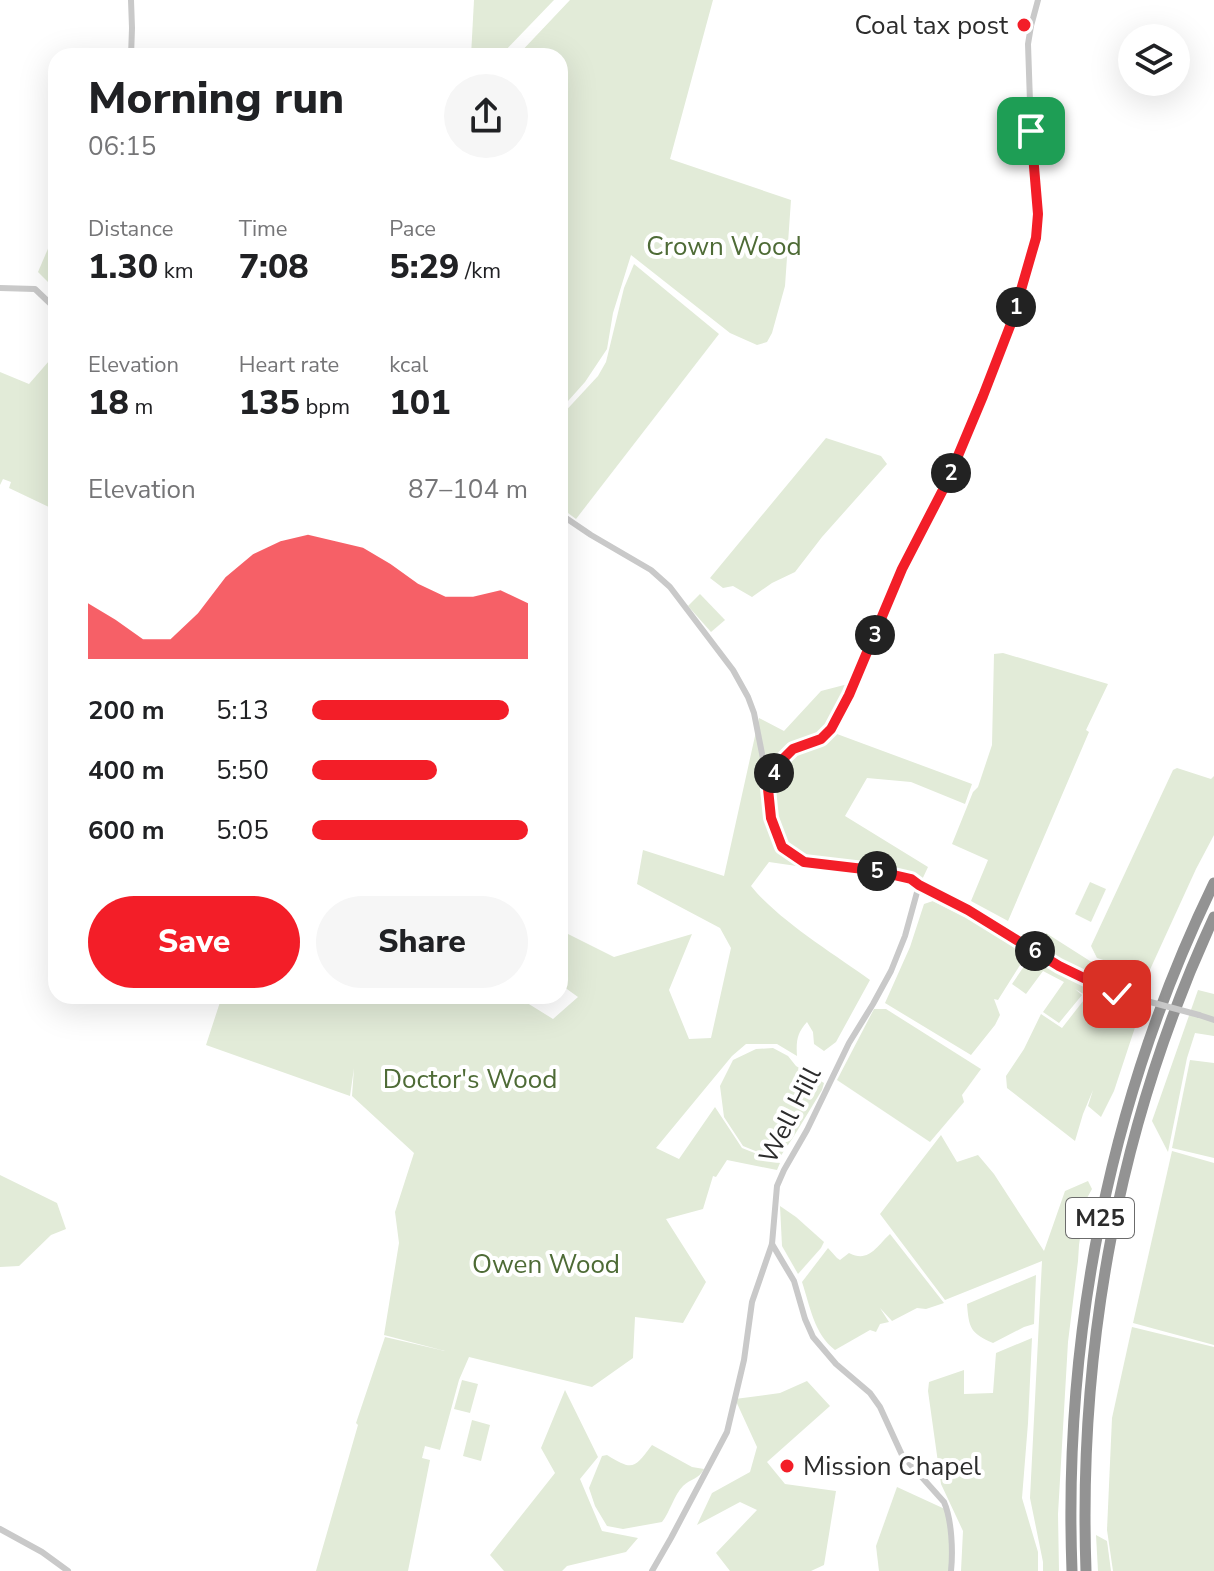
<!DOCTYPE html>
<html lang="en">
<head>
<meta charset="utf-8">
<style>
  :root { --surface:#fff; --page:#f6f6f6; --text:#202124; --muted:#757577; --accent:#f31e28 }
  body { margin:0; font-family:"Nunito Sans",sans-serif; background:var(--page); color:var(--text); height:100vh; display:flex; flex-direction:column; font-size:30px; white-space:nowrap }
  * { box-sizing:border-box; margin:0 }
  p { font-size:26px; color:var(--muted) }
  .icon { flex:none; width:44px; height:44px; fill:none; stroke:currentColor; stroke-width:2; stroke-linecap:round; stroke-linejoin:round }
  .map { position:relative; flex:1; overflow:hidden }
  .panel { position:absolute; left:48px; top:48px; width:520px; height:956px; display:flex; flex-direction:column; background:var(--surface); border-radius:24px; box-shadow:0 8px 32px #0002 }
  .panel>* { flex:none }
  .fabs { position:absolute; left:1118px; top:24px; display:grid; gap:16px }
  .fabs a { display:grid; place-items:center; width:72px; height:72px; border-radius:50%; background:var(--surface); box-shadow:0 8px 32px #0002; font-size:40px }
  .pin { position:absolute; display:grid; place-items:center; width:68px; height:68px; color:#fff; margin:-34px; border-radius:16px; box-shadow:0 4px 12px #0006 }
  .km { position:absolute; width:40px; height:40px; margin:-20px; border-radius:50%; background:#222; color:#fff; font-size:22px; line-height:40px; text-align:center }
  .round { display:grid; place-items:center; flex:none; width:84px; height:84px; border-radius:42px; background:var(--page) }
  .summary { display:flex; align-items:center; justify-content:space-between; height:136px; padding:0 40px }
  h1 { font-size:44px; font-weight:800; line-height:60px }
  .metrics { display:grid; grid-template-columns:repeat(3,1fr); gap:12px; height:136px; padding:8px 40px }
  .metrics div { display:grid; align-content:center }
  .metrics b { font-size:34px; font-weight:800 }
  .metrics small { font-size:22px; font-weight:400 }
  .metrics p { font-size:22px }
  .chart { height:224px; padding:16px 40px }
  .chart p { display:flex; justify-content:space-between }
  .chart svg { width:100%; height:144px; margin-top:8px; fill:var(--accent); opacity:.7 }
  .primary-button { display:flex; gap:16px; margin-top:auto; padding:16px 40px }
  .primary-button a { flex:1; height:92px; border-radius:48px; background:var(--accent); color:#fff; font-size:32px; font-weight:800; line-height:92px; text-align:center }
  .primary-button a+a { background:var(--page); color:var(--text) }
  ul { padding:0 40px; list-style:none; font-size:26px }
  li { display:grid; grid-template-columns:128px 96px 1fr; align-items:center; height:60px }
  li i { height:20px; border-radius:10px; background:var(--accent) }
  .map>svg:first-child { display:block }
  .green { fill:#e2ebd8 }
  .lines { fill:none; stroke-linecap:round; stroke-linejoin:round }
  .minor { stroke:#c9c9c9; stroke-width:6 }
  .motorway { stroke:#939393; stroke-width:11 }
  .minor-bridge { stroke:#c9c9c9; stroke-width:6 }
  .route-casing { stroke:#fff; stroke-width:16 }
  .route { stroke:#f31e28; stroke-width:10 }
  .poi-dot { fill:#f31e28; stroke:#fff; stroke-width:3 }
  .labels { text-anchor:middle; dominant-baseline:central; stroke-width:8; stroke-linejoin:round; paint-order:stroke }
  .shield { fill:#fff; stroke:#6b6b6b; stroke-width:2 }
  .shield-label { font-size:24px; font-weight:bold; fill:#2c2c2c }
  .poi-label { font-size:26px; fill:#2c2c2c; stroke:#fff; text-anchor:end }
  .park-label { font-size:26px; fill:#4e6b36; stroke:#fff }
  .street-label { font-size:26px; fill:#2c2c2c; stroke:#fff }
</style>
</head>
<body>
<div class="map">
<svg width="1214" height="1571" viewBox="0 0 1214 1571">
  <rect width="100%" height="100%" fill="#fff"/>
  <g class="green">
    <path d="M474 0H554L500 56H471Z"/>
    <path d="M570 0H713L670 159 791 200 785 286 772 333 767 342 757 345 730 333 631 255 613 313 607 349 585 382 560 410V56H517Z"/>
    <path d="M56 230V290L38 272Z"/>
    <path d="M634 264 719 334 576 519 560 507V417L598 376 606 362 624 288Z"/>
    <path d="M56 353V503L51 508 9 488 11 482 3 479 0 485V372L29 384Z"/>
    <path d="M826 438 881 456 887 464 822 537 795 572 772 583 752 597 733 586 723 588 710 578Z"/>
    <path d="M700 594 725 620 711 632 688 606Z"/>
    <path d="M1003 653 1108 684 1086 730 1089 732 1008 921 971 901 988 860 952 844 973 792 978 787 992 745 994 654Z"/>
    <path d="M848 684 837 734 972 784 965 804 911 782 867 778 845 816 928 867 920 884 769 862 751 886C778 920 834 954 870 980L836 1042 824 1051 814 1044 813 1032 807 1022C797 1033 796 1041 797 1056L777 1044H746L732 1056 656 1148 679 1159 715 1107 742 1148 780 1163 777 1170 727 1160 716 1177 713 1176 703 1209 666 1219 706 1282 683 1323 635 1317 633 1358 592 1387 469 1357 459 1380 440 1450 425 1446 422 1458 430 1460 408 1571H316L358 1425 356 1423 385 1337 445 1351 384 1335 399 1243 395 1212 414 1153 352 1096 354 1068 350 1096 206 1045 222 996H516L553 1019 578 997 560 984V930L614 957 692 934 669 990 689 1039 711 1038 731 948 720 928 637 884 643 850 724 876 759 718 784 731 821 691Z"/>
    <path d="M1177 768 1211 779 1214 776V835L1196 869 1148 974 1097 958 1091 946 1173 770Z"/>
    <path d="M1090 882 1106 889 1091 922 1075 914Z"/>
    <path d="M933 901 965 917 1027 954 998 1000 994 999 1000 1015 995 1025 971 1055 885 1003 910 947 924 904Z"/>
    <path d="M1046 933 1090 961 1151 979 1114 1091 1101 1117 1088 1106 1093 1090 1083 1114 1075 1141 1007 1088 1006 1076 1024 1049 1041 1014 1062 1028 1087 996 1075 989 1082 995 1059 1023 1043 1012 1064 982 1043 971 1026 994 1012 984 1031 956 1037 960Z"/>
    <path d="M1198 990 1214 994V1036L1195 1033 1187 1058 1168 1152 1152 1121Z"/>
    <path d="M874 1009H886L981 1069 962 1095 964 1102 930 1142 837 1080Z"/>
    <path d="M773 1048 788 1056 796 1066 824 1083 822 1090 794 1136 778 1160 743 1146 724 1117 720 1086 733 1060 756 1049Z"/>
    <path d="M1190 1060 1214 1063V1158L1172 1148Z"/>
    <path d="M941 1135 957 1162 978 1155 994 1174 1044 1251 1065 1191 1088 1181 1092 1189 1082 1207 1083 1218 1079 1245 1078 1261 1068 1342 1058 1514 1059 1571H1043V1562L1030 1498 1042 1261 945 1300 880 1214Z"/>
    <path d="M1172 1151 1214 1163V1345L1133 1323Z"/>
    <path d="M0 1175 57 1203 66 1229 51 1235 19 1266 0 1267Z"/>
    <path d="M780 1206 796 1217 824 1242 821 1248 798 1274 782 1246Z"/>
    <path d="M890 1234 944 1303 926 1309 917 1308 892 1321 880 1308 889 1322 880 1324 876 1332 870 1330 835 1350C814 1334 810 1306 802 1282L828 1248 837 1258 840 1260 849 1253C869 1263 876 1247 890 1234Z"/>
    <path d="M1036 1275 1034 1324 1024 1327 993 1343C970 1333 969 1328 967 1304Z"/>
    <path d="M1132 1327 1214 1347V1571H1113L1107 1530 1112 1418Z"/>
    <path d="M1032 1338 1028 1423 1022 1498 1038 1552V1571H961L963 1531 941 1484 928 1391 929 1382 964 1370V1394L993 1393 996 1353Z"/>
    <path d="M462 1380 478 1384 470 1413 454 1409Z"/>
    <path d="M807 1381 830 1406 767 1462 785 1484 836 1491 824 1565 811 1571H730L716 1553 757 1510 740 1502 697 1525 712 1493 750 1472 757 1447 735 1399 780 1393Z"/>
    <path d="M565 1390 598 1457 580 1479 602 1531 638 1538 626 1552 567 1566 562 1571H504L490 1555 555 1473 541 1448Z"/>
    <path d="M472 1420 490 1425 481 1461 463 1456Z"/>
    <path d="M652 1445 692 1467 704 1469C699 1479 690 1479 683 1486 674 1495 670 1512 662 1522L623 1529 607 1526 595 1506 589 1488 602 1456 607 1455C633 1471 634 1469 652 1445Z"/>
    <path d="M897 1487 947 1510 951 1566 948 1571H879L876 1546Z"/>
    <path d="M1096 1535 1107 1541 1111 1571H1098Z"/>
  </g>
  <g class="lines">
    <g class="minor">
      <path d="M131 56 132 28 131 0"/>
      <path d="M0 288 35 289 56 309"/>
      <path d="M560 514 591 535 651 570 670 587 733 670 748 697 754 713 767 779 771 818 782 847 804 862 872 870 911 879 919 885 905 936 891 971 873 1004 849 1043 807 1130 784 1170 777 1186 772 1244 752 1302 744 1360 727 1432 671 1538 652 1571"/>
      <path d="M767 779 782 760 793 749 821 739 831 729 849 695 902 569 947 482 1012 321 1036 238 1038 214 1031 131 1028 44 1031 26 1038 0"/>
      <path d="M919 885C936 894 953 901 969 910 1024 942 1076 986 1139 999"/>
      <path d="M1199 1015 1214 1020"/>
      <path d="M772 1244 794 1281 805 1319 813 1337 836 1364 870 1393 880 1407 902 1455 944 1502C952 1520 953 1552 951 1571"/>
      <path d="M0 1529 42 1552 68 1571"/>
    </g>
    <g class="motorway">
      <path d="M1072 1571C1063 1334 1110 1097 1214 883"/>
      <path d="M1086 1571C1078 1346 1119 1122 1214 917"/>
    </g>
    <path class="minor-bridge" d="M1139 999 1199 1015"/>
  </g>
  <g class="lines">
    <g class="route-casing">
      <path id="route" d="M1031 131 1038 214 1036 238 1012 321 983 396 947 482 902 569 849 695 831 729 821 739 793 749 782 760 767 779 771 818 782 847 804 862 872 870 911 879 919 885 968 910 1059 966 1117 994"/>
    </g>
    <use href="#route" class="route"/>
  </g>
  <g class="poi-dot">
    <circle cx="1024" cy="25" r="8"/>
    <circle cx="787" cy="1466" r="8"/>
  </g>
  <g class="labels">
    <rect class="shield" x="1066" y="1198" width="68" height="40" rx="6"/>
    <g class="shield-label">
      <text x="1100" y="1218">M25</text>
    </g>
    <g class="poi-label">
      <text x="1008" y="25">Coal tax post</text>
      <text x="803" y="1466" text-anchor="start">Mission Chapel</text>
    </g>
    <g class="park-label">
      <text x="724" y="246">Crown Wood</text>
      <text x="470" y="1079">Doctor's Wood</text>
      <text x="546" y="1264">Owen Wood</text>
    </g>
    <g class="street-label">
      <text transform="translate(790 1115) rotate(-63)">Well Hill</text>
    </g>
  </g>
</svg>
<div class="fabs">
<a><svg class="icon" aria-label="layers" viewBox="0 0 24 24"><path d="M12 4l9 5-9 5-9-5zM3 14l9 5 9-5"/></svg></a>
</div>
<div class="pin" style="left:1031px;top:131px;background:#1e9e55"><svg class="icon" aria-label="arrive" viewBox="0 0 24 24"><path d="M6 21V4h12l-3 4 3 4H6"/></svg></div>
<div class="pin" style="left:1117px;top:994px;background:#d93025"><svg class="icon" aria-label="check" viewBox="0 0 24 24"><path d="M5 12l5 5 9-10"/></svg></div>
<b class="km" style="left:1016px;top:307px">1</b>
<b class="km" style="left:951px;top:473px">2</b>
<b class="km" style="left:875px;top:635px">3</b>
<b class="km" style="left:774px;top:773px">4</b>
<b class="km" style="left:877px;top:871px">5</b>
<b class="km" style="left:1035px;top:951px">6</b>
<section class="panel">
<div class="summary"><div><h1>Morning run</h1><p>06:15</p></div><a class="round"><svg class="icon" aria-label="share" viewBox="0 0 24 24"><path d="M12 15V3M7 8l5-5 5 5M5 13v7h14v-7"/></svg></a></div>
<div class="metrics">
<div><p>Distance</p><b>1.30<small> km</small></b></div>
<div><p>Time</p><b>7:08</b></div>
<div><p>Pace</p><b>5:29<small> /km</small></b></div>
</div>
<div class="metrics">
<div><p>Elevation</p><b>18<small> m</small></b></div>
<div><p>Heart rate</p><b>135<small> bpm</small></b></div>
<div><p>kcal</p><b>101</b></div>
</div>
<div class="chart"><p><span>Elevation</span>87–104 m</p>
<svg viewBox="0 0 160 44" preserveAspectRatio="none"><path d="M0 44V27L10 32L20 38L30 38L40 30L50 19L60 12L70 8L80 6L90 8L100 10L110 15L120 21L130 25L140 25L150 23L160 27V44z"/></svg>
</div>
<ul>
<li><b>200 m</b>5:13<i style="width:91%"></i></li>
<li><b>400 m</b>5:50<i style="width:58%"></i></li>
<li><b>600 m</b>5:05<i style="width:100%"></i></li>
</ul>
<div class="primary-button"><a>Save</a><a>Share</a></div>
</section>
</div>
</body>
</html>
